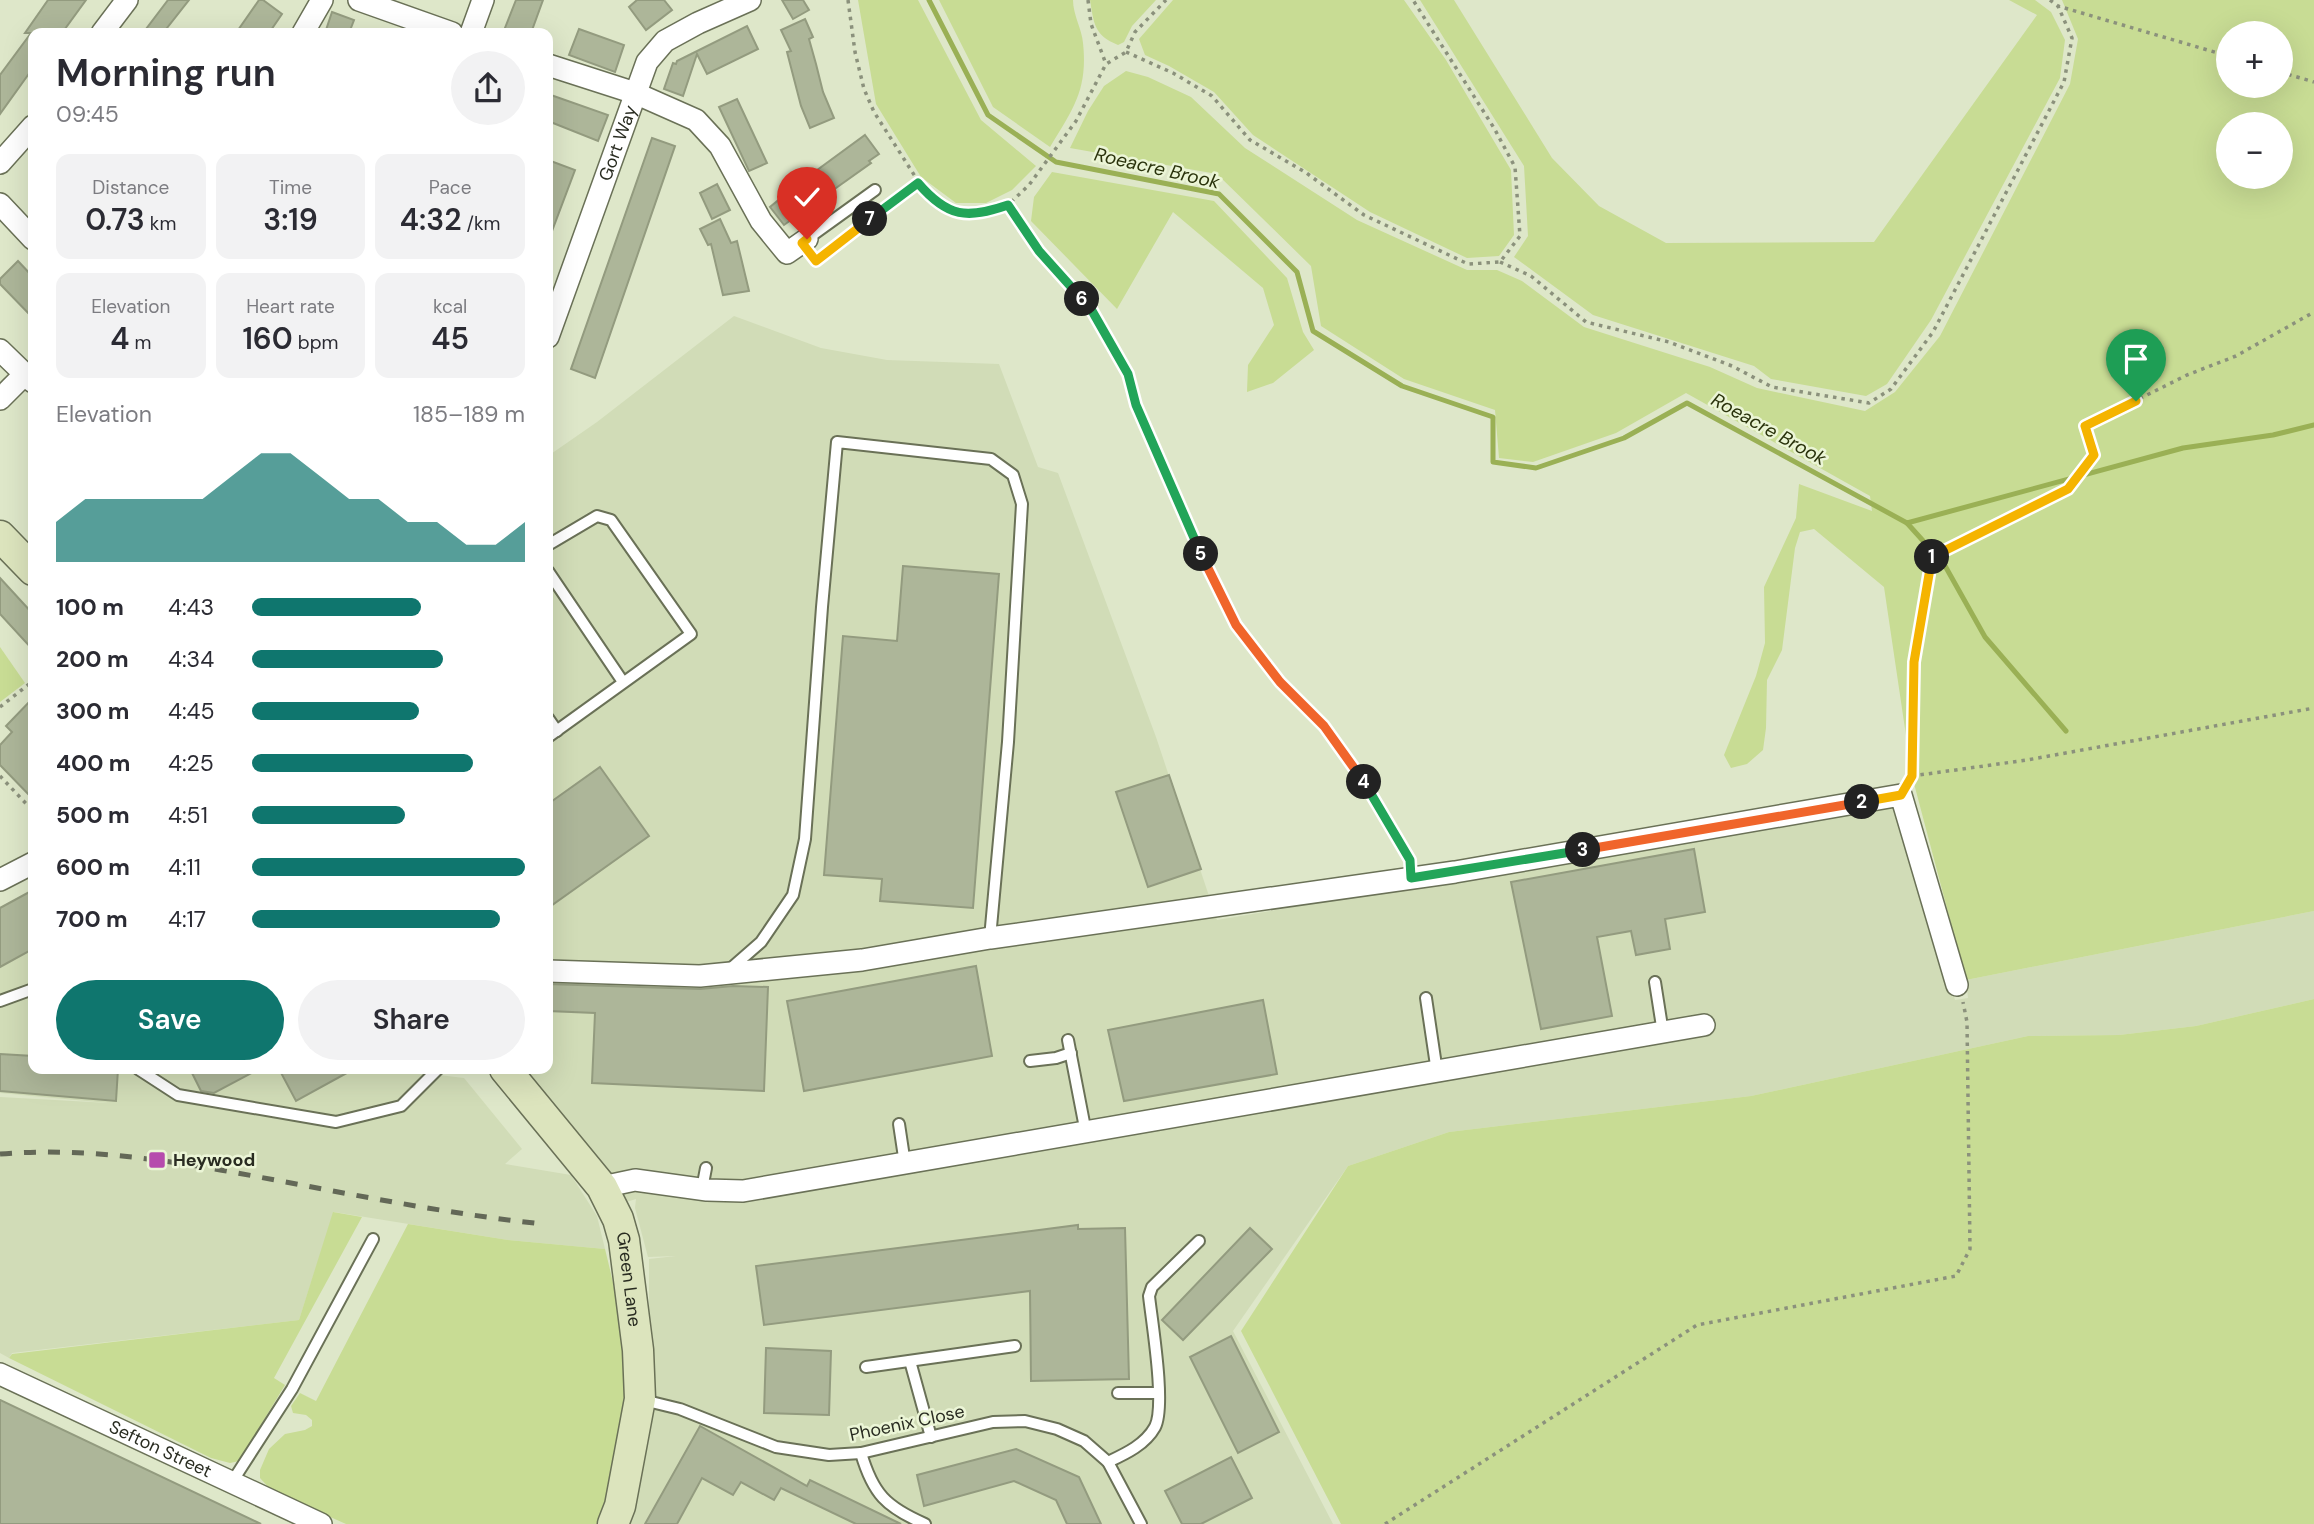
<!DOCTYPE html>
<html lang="en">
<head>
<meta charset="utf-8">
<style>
  :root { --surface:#fff; --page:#f2f2f3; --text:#2b2b33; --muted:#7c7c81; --accent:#0f766e }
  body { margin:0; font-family:"DM Sans",sans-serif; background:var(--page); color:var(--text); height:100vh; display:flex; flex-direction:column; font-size:26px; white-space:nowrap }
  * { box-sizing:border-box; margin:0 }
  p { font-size:23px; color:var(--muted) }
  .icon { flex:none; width:38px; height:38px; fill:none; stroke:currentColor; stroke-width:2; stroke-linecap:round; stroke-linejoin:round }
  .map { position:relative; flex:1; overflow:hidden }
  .details { position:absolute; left:28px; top:28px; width:525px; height:1046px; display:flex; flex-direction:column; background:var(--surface); border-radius:14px; box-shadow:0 7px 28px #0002 }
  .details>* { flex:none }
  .fabs { position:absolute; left:2216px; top:21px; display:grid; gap:14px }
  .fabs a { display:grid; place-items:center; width:77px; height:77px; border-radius:50%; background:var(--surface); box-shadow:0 7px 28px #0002; font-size:35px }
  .pin { position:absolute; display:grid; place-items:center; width:60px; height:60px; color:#fff; margin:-72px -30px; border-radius:50% 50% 50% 0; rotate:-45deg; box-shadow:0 0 7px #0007 }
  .pin .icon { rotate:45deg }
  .km { position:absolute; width:35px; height:35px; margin:-18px; border-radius:50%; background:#222; color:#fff; font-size:19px; line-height:35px; text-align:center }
  .round { display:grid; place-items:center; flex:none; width:74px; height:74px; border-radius:37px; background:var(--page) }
  .summary { display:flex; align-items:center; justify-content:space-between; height:119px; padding:0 28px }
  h1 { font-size:38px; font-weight:600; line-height:52px }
  .metrics { display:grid; grid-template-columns:repeat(3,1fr); gap:10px; height:119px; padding:7px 28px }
  .metrics div { display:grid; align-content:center; border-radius:14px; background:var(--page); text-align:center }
  .metrics b { font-size:30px; font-weight:600 }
  .metrics small { font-size:19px; font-weight:400 }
  .metrics p { font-size:19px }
  .chart { height:196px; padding:14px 28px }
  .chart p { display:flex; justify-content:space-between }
  .chart svg { width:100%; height:126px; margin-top:7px; fill:var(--accent); opacity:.7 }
  .action { display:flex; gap:14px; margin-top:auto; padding:14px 28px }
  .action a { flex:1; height:80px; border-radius:42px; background:var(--accent); color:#fff; font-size:28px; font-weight:600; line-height:80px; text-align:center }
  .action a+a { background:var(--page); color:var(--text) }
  ul { padding:0 28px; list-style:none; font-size:23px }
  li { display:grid; grid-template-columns:112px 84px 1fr; align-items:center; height:52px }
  li i { height:18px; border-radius:9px; background:var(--accent) }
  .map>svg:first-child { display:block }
  .built { fill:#d1dcb7 }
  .green { fill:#c8dc94; fill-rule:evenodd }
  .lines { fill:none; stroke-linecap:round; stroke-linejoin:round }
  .stream { stroke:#9ab055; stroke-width:5 }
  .building { fill:#adb699; stroke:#939b7f; stroke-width:2 }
  .lane-casing { stroke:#6a7157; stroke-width:14 }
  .street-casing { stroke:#6a7157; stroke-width:24 }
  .secondary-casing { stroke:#6a7157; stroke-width:33 }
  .path { stroke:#8b917c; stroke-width:3.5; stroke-dasharray:3.5 5; stroke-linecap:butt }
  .lane { stroke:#fff; stroke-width:10 }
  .street { stroke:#fff; stroke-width:21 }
  .secondary { stroke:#dce4bd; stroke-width:30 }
  .rail { stroke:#636857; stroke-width:5; stroke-dasharray:12 12; stroke-linecap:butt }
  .split-1-casing { stroke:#fff; stroke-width:14 }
  .split-2-casing { stroke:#fff; stroke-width:14 }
  .split-3-casing { stroke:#fff; stroke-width:14 }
  .split-4-casing { stroke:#fff; stroke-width:14 }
  .split-5-casing { stroke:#fff; stroke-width:14 }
  .split-6-casing { stroke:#fff; stroke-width:14 }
  .split-7-casing { stroke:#fff; stroke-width:14 }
  .split-8-casing { stroke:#fff; stroke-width:14 }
  .split-1 { stroke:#f5b400; stroke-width:9 }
  .split-2 { stroke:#f5b400; stroke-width:9 }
  .split-3 { stroke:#f0652b; stroke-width:9 }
  .split-4 { stroke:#22a559; stroke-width:9 }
  .split-5 { stroke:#f0652b; stroke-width:9 }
  .split-6 { stroke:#22a559; stroke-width:9 }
  .split-7 { stroke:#22a559; stroke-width:9 }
  .split-8 { stroke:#f5b400; stroke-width:9 }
  .poi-dot { fill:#b64cad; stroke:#ebf5d6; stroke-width:2.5 }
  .labels { text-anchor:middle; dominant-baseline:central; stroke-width:5; stroke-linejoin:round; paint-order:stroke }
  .street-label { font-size:18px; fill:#292c21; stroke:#ebf5d6 }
  .poi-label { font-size:18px; font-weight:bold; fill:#292c21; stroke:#ebf5d6; text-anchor:start }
  .water-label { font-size:19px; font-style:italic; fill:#2a330c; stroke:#ebf5d6 }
</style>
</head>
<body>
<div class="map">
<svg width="2314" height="1524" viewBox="0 0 2314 1524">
  <rect width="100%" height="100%" fill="#dee7c9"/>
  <g class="built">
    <path d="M734 316 821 348 887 360 999 364 1038 467 1058 473 1156 737 1217 920 1888 807 1903 811 1955 1000 1968 998 1966 980 2314 911V999L2196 1026 2119 1035 2028 1036 1751 1096 1449 1132 1348 1166 1233 1331 1333 1524H624L649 1441V1259L676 1256 648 1257 635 1208 636 1199 620 1204 520 1069H548V456L597 422Z"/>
    <path d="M33 890V1069H422V1073L464 1078 522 1149 505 1164 571 1175 597 1216 605 1249 508 1240 334 1212 299 1320 12 1353 9 1358 0 1353V1097L109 1103 0 1093V907Z"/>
  </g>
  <g class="green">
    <path d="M858 0H918L981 120 1036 166 1012 190 986 203H956L921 177 876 104Z"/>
    <path d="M939 0H1073C1073 15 1082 29 1083 43 1088 90 1073 109 1050 147L993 107Z"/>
    <path d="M1090 0H1156L1132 26 1124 42 1118 45C1094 35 1094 24 1090 0Z"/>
    <path d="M1173 0H1404L1446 60 1511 170 1514 235 1499 256 1467 258 1370 212 1253 135 1214 92 1169 66 1145 55 1139 39Z"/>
    <path d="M1420 0H1454L1552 158 1599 206 1666 243 1874 242 2037 15 2009 0H2035L2051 12 2065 40 2060 78 1931 320 1887 384 1866 396 1771 379 1754 366 1593 315 1514 257 1528 236 1524 166Z"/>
    <path d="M2062 0H2314V911L1966 980 1912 776 1884 587 1814 529 1800 532 1795 548 1782 650 1767 680 1766 728 1763 750 1747 764 1731 768 1724 755 1756 676 1765 643 1764 587 1796 518 1799 484 1872 511 1870 496 1686 393 1616 433 1533 462 1499 458 1495 410 1404 379 1321 326 1311 266 1217 174 1070 148 1088 111 1104 86 1126 71 1148 77 1191 97 1245 148 1357 220 1467 270H1497L1522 281 1584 327 1710 367 1757 388 1865 411 1895 392 1940 336 2070 84 2078 39ZM2228 33H2280V86H2228ZM2228 124H2280V177H2228Z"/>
    <path d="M1052 172 1214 201 1287 278 1303 332 1314 350 1273 383 1247 392 1248 365 1274 325 1263 288 1173 212 1117 309 1031 221 1034 197Z"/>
    <path d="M0 647 25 683 0 702Z"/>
    <path d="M2314 999V1524H1341L1241 1331 1348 1166 1449 1132 1751 1096 2028 1036 2119 1035 2196 1026Z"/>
    <path d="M333 1212 362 1217 274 1378 285 1385 239 1461 230 1463 211 1458 9 1358 12 1354 299 1320Z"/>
    <path d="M408 1224 508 1240 605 1249C618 1302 630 1355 626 1409 624 1448 611 1486 600 1524H346L281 1495 271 1490 260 1478V1470L269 1449 285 1434 305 1430 312 1426V1420L306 1415 293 1413 291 1406 300 1393 316 1401Z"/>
  </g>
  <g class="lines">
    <g class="stream">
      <path d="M929 0 988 115 1056 162 1219 194 1297 272 1313 331 1402 386 1493 417V462L1536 468 1624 438 1687 403 1907 523 2183 448 2273 435 2314 425"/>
      <path d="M1907 523 1944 564 1985 637 2066 731"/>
    </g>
  </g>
  <g class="building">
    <path d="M48 0H86L62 33H33V68L0 114V75L31 33H25Z"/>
    <path d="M168 0H189L163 33H143Z"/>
    <path d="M259 0H263L282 14 269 33H236Z"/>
    <path d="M516 0H543L531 33H503Z"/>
    <path d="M637 0H664L672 10 646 30 629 7Z"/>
    <path d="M782 0H803L809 10 793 19Z"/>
    <path d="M332 12 354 20 349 33H325Z"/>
    <path d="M805 19 813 37 809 39 816 64 823 92 834 118 810 128 801 106 787 52 791 51 781 30Z"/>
    <path d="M747 26 758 49 707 74 697 54 683 96 664 89 673 63 676 64 677 61Z"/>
    <path d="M579 29 624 45 615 72 569 55Z"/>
    <path d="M548 94 608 115 598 141 548 121Z"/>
    <path d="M737 99 767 163 749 171 719 107Z"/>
    <path d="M865 135 879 154 869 161 871 163 784 225 770 207 798 184Z"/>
    <path d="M652 138 675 146 595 378 571 369Z"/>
    <path d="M548 160 575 170 549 239H548Z"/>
    <path d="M717 184 730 210 712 219 700 193Z"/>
    <path d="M720 219 731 243 737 241 749 291 723 295 711 244 708 245 700 229Z"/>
    <path d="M18 261 33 277V318L0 284V279Z"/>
    <path d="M903 566 999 574 973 908 880 901 882 879 824 875 843 636 897 641Z"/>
    <path d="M0 578 33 614V650L0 614Z"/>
    <path d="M33 698V799L0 765V745L12 732 6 726Z"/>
    <path d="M600 767 649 836 548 908V804Z"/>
    <path d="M1169 775 1201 869 1148 887 1116 792Z"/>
    <path d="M1694 849 1705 912 1665 919 1670 949 1636 955 1631 931 1597 937 1612 1016 1541 1029 1511 882Z"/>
    <path d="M33 890V949L0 967V908Z"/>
    <path d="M976 966 992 1056 804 1091 787 1001Z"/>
    <path d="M548 984 700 989 733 986 768 987 764 1091 592 1083 595 1013 548 1011Z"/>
    <path d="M1263 1000 1277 1074 1124 1101 1108 1030Z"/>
    <path d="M0 1054 33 1056V1069H118L116 1101 0 1091Z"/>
    <path d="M190 1069H259L214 1093 201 1091Z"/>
    <path d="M279 1069H354L296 1101Z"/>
    <path d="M1078 1225V1229L1125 1228 1129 1379 1031 1381 1030 1291 764 1325 756 1266Z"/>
    <path d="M1250 1228 1272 1249 1183 1340 1162 1320Z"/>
    <path d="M1231 1336 1279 1432 1238 1453 1190 1357Z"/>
    <path d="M766 1348 831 1351 829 1415 764 1413Z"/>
    <path d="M0 1400 261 1524H0Z"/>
    <path d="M700 1426 807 1486 810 1480 901 1524H856L781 1488 774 1500 741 1482 733 1495 702 1478 677 1524H645Z"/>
    <path d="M1016 1449 1079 1477 1101 1524H1067L1056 1500 1014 1481 924 1506 917 1475Z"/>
    <path d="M1231 1457 1252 1498 1201 1524H1182L1165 1491Z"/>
  </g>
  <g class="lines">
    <g class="lane-casing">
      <g id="lane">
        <path d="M807 239 875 190"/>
        <path d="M548 545 597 516 611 520 691 634 548 737"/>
        <path d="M548 571 623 682"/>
        <path d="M548 718 557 731"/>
        <path d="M729 970 761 942 793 895 805 839 822 607 837 442 991 459 1013 475 1022 504 1008 742 990 938"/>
        <path d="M1655 982 1663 1033"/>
        <path d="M1426 998 1437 1072"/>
        <path d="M0 1001 33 989"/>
        <path d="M1068 1040 1086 1133"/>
        <path d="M1030 1061 1056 1058 1071 1053"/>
        <path d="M138 1069 178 1095 336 1122 401 1106 438 1069"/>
        <path d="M899 1124 905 1164"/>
        <path d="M702 1189 706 1168"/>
        <path d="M910 1361 931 1437"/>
        <path d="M866 1367 1015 1346"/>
        <path d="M1118 1393H1159"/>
        <path d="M643 1400 680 1409 776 1447 829 1455 861 1453 993 1422 1025 1421 1057 1429 1084 1441 1108 1462 1141 1524"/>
        <path d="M861 1453C873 1494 886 1507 925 1524"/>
        <path d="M1108 1462C1125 1454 1145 1445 1155 1427 1166 1406 1152 1323 1149 1296L1152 1287 1199 1241"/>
        <path d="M232 1482 292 1389 373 1239"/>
      </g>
    </g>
    <g class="street-casing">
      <g id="street">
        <path d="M359 0 452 33"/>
        <path d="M102 33 127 0"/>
        <path d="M303 33 322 0"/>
        <path d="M471 33 483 0"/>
        <path d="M548 65 635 93 696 120 720 146 761 221 787 253 807 239"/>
        <path d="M0 163 33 126"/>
        <path d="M0 204 33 239"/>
        <path id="s1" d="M548 337 647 62 665 41 698 23 750 0"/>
        <path d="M0 350 33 382"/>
        <path d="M0 399 25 374"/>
        <path d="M0 880 33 863"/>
        <path d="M548 971 700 976 862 960 990 938 1455 872 1901 795 1957 985"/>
        <path d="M602 1187 635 1180 707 1190 743 1191 1704 1025"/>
        <path id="s2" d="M0 1374 321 1524"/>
      </g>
    </g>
    <g class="secondary-casing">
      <g id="secondary">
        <path d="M0 536 33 570"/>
        <path id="s3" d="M505 1069 602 1187 618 1219 624 1240 638 1350 640 1399 620 1506 613 1524"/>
      </g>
    </g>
    <g class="path">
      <path d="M848 0 855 52 864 89 874 112 925 192 946 207 962 215 984 213 1008 205 1029 185 1076 121 1106 64 1126 52 1135 32 1166 0"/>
      <path d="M1088 0 1091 24 1106 64"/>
      <path d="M2050 0 2058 6 2228 56"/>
      <path d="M1126 52 1173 73 1212 96 1250 140 1305 172 1364 215 1468 264 1500 262 1520 236 1515 167 1494 128 1413 0"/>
      <path d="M2280 72 2314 82"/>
      <path d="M1008 205 1039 251 1091 309 1128 374 1136 405 1206 565 1236 625 1280 683 1324 726 1358 773 1410 859"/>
      <path d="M814 258 816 261 918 183"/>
      <path d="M1500 262 1531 276 1586 322 1669 342 1732 366 1772 387 1869 403 1891 389 1933 332 2064 82 2072 38 2058 6"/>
      <path d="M0 707 33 681"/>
      <path d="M0 776 33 811"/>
      <path d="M1912 776 2027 760 2314 708"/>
      <path d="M1911 778 1915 662 1932 555 2068 489 2094 455 2085 426 2187 375 2236 356 2314 312"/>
      <path d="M1385 1524 1697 1325 1956 1276 1970 1249 1967 1022 1963 1002"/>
    </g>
    <use href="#lane" class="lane"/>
    <use href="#street" class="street"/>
    <use href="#secondary" class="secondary"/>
    <path class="rail" d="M0 1154C98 1146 195 1165 291 1183 375 1199 458 1215 543 1224"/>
  </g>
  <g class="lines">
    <g class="split-1-casing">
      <path id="split-1" d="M1932 557 2068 489 2094 455 2085 426 2136 401"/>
    </g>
    <g class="split-2-casing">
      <path id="split-2" d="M1862 802 1901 795 1912 776 1914 662 1932 557"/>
    </g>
    <g class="split-3-casing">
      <path id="split-3" d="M1583 850 1862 802"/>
    </g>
    <g class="split-4-casing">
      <path id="split-4" d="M1364 782 1410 860 1411 878 1583 850"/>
    </g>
    <g class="split-5-casing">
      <path id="split-5" d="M1201 554 1236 625 1280 682 1324 726 1364 782"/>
    </g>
    <g class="split-6-casing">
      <path id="split-6" d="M1082 299 1091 309 1128 374 1136 405 1201 554"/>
    </g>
    <g class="split-7-casing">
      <path id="split-7" d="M870 219 918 183C948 218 967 219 1008 205L1039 251 1082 299"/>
    </g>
    <g class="split-8-casing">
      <path id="split-8" d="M807 239 802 243 816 261 870 219"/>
    </g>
    <use href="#split-1" class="split-1"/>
    <use href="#split-2" class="split-2"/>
    <use href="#split-3" class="split-3"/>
    <use href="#split-4" class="split-4"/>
    <use href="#split-5" class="split-5"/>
    <use href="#split-6" class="split-6"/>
    <use href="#split-7" class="split-7"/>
    <use href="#split-8" class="split-8"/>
  </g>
  <rect class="poi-dot" x="148" y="1151" width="18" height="18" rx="3.5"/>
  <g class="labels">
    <g class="street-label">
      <text stroke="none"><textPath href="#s1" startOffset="206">Gort Way</textPath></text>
      <text stroke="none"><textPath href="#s3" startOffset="250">Green Lane</textPath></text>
      <text transform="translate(907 1423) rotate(-12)">Phoenix Close</text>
      <text stroke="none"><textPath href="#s2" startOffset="177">Sefton Street</textPath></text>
    </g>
    <g class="poi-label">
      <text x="173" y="1160">Heywood</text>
    </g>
    <g class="water-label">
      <text transform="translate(1157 168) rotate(13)">Roeacre Brook</text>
      <text transform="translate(1769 429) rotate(29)">Roeacre Brook</text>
    </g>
  </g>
</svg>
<div class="fabs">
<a>+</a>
<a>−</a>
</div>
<div class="pin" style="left:2136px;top:401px;background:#1e9e55"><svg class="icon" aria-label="arrive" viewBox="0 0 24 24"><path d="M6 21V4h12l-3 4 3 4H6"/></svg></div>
<div class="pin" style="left:807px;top:239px;background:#d93025"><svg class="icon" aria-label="check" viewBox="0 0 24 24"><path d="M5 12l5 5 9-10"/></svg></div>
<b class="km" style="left:1932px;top:557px">1</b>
<b class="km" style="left:1862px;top:802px">2</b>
<b class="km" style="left:1583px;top:850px">3</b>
<b class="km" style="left:1364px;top:782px">4</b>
<b class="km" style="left:1201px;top:554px">5</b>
<b class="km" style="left:1082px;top:299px">6</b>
<b class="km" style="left:870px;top:219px">7</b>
<section class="details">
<div class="summary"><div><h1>Morning run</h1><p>09:45</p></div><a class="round"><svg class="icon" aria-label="share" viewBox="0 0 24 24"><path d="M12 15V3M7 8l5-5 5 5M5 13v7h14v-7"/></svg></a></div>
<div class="metrics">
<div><p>Distance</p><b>0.73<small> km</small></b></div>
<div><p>Time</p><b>3:19</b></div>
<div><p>Pace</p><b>4:32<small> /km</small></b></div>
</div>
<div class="metrics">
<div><p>Elevation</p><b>4<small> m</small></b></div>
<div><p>Heart rate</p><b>160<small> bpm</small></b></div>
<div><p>kcal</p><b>45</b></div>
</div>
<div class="chart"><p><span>Elevation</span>185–189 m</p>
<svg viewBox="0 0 160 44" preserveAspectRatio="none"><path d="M0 44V30L10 22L20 22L30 22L40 22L50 22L60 14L70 6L80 6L90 14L100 22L110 22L120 30L130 30L140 38L150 38L160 30V44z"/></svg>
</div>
<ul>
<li><b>100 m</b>4:43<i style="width:62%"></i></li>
<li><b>200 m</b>4:34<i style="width:70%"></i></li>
<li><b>300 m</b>4:45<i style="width:61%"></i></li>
<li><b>400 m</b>4:25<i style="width:81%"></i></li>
<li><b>500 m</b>4:51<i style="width:56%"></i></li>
<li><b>600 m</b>4:11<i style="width:100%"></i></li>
<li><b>700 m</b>4:17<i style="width:91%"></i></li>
</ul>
<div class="action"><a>Save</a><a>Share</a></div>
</section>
</div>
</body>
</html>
